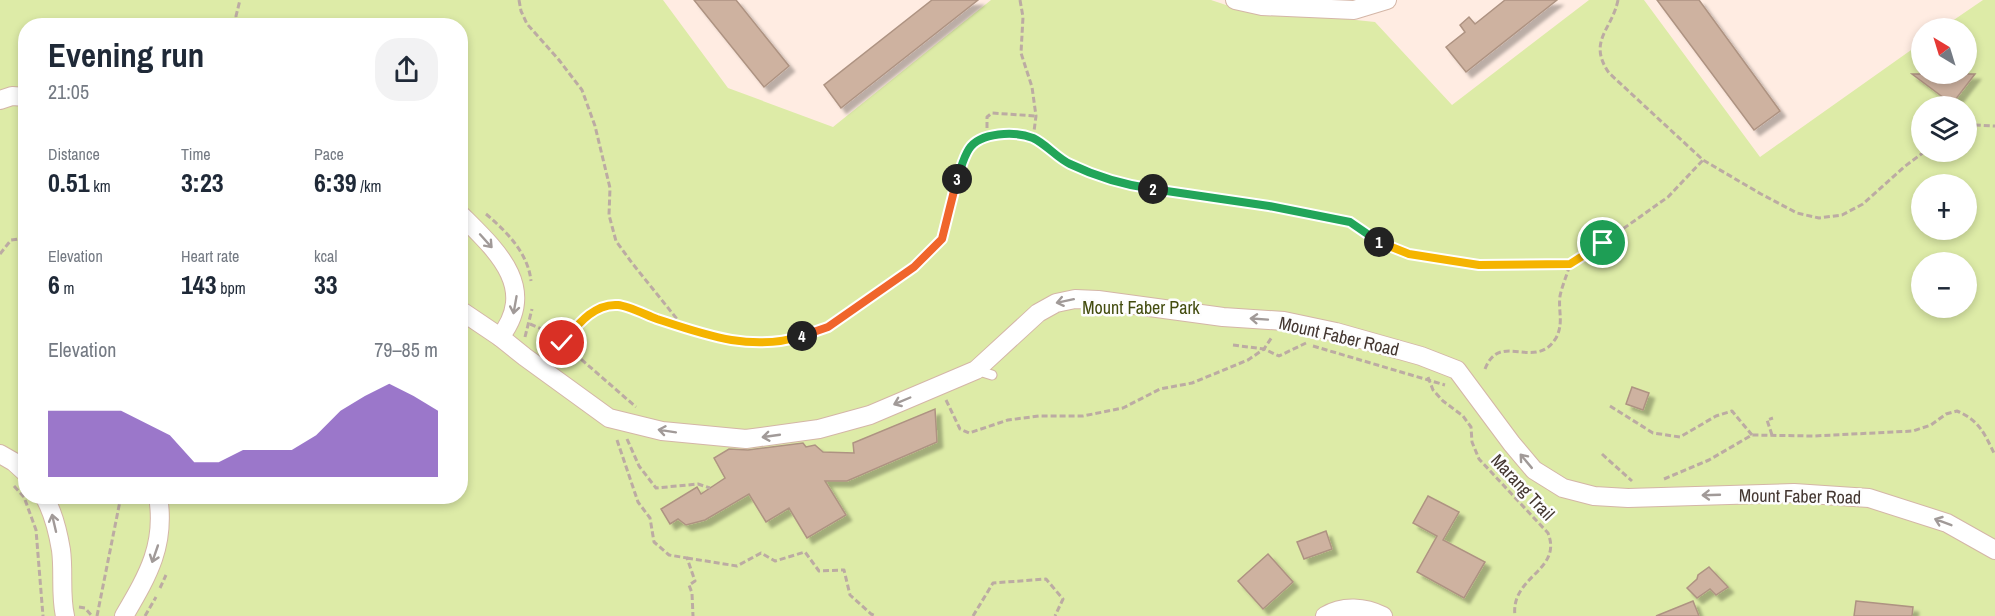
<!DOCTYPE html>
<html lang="en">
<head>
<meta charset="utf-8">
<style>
  :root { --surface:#fff; --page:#f2f2f3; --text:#1f2937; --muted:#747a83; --accent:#713eb5 }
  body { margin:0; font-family:"Archivo Narrow",sans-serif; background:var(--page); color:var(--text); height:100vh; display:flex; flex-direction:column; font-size:22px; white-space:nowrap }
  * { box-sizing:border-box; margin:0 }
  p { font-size:20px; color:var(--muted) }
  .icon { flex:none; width:33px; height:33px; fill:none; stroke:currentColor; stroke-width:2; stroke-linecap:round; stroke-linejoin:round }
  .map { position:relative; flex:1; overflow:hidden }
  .drawer { position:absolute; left:18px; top:18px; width:450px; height:486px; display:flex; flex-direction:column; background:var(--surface); border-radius:24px; box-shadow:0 3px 9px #0003 }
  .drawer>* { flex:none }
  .needle { width:39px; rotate:322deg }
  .fabs { position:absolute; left:1911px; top:18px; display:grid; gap:12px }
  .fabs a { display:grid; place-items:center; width:66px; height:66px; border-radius:50%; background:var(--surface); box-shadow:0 3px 9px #0003; font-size:30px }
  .pin { position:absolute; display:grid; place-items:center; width:51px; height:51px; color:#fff; margin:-26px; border:3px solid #fff; border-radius:50%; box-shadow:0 2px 6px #0007 }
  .km { position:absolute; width:30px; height:30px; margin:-15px; border-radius:50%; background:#222; color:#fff; font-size:16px; line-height:30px; text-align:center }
  .round { display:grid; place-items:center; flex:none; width:63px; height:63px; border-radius:24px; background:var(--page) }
  .summary { display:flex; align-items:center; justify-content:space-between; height:102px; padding:0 30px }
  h1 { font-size:33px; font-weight:700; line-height:45px }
  .figures { display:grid; grid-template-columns:repeat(3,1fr); gap:9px; height:102px; padding:6px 30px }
  .figures div { display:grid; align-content:center }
  .figures b { font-size:26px; font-weight:700 }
  .figures small { font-size:16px; font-weight:400 }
  .figures p { font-size:16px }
  .chart { height:168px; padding:12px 30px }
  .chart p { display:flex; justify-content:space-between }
  .chart svg { width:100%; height:108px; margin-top:6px; fill:var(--accent); opacity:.7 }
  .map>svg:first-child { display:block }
  .green { fill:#ddeba7; fill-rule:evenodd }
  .building { fill:#ceb2a0; stroke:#ae9382; stroke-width:1.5; filter:url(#shadow) }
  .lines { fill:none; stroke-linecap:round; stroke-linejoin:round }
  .service-casing { stroke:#d4b6a7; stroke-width:11 }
  .minor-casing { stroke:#d4b6a7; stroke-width:20 }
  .path { stroke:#bcaba3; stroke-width:3; stroke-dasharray:6 3; stroke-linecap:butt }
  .service { stroke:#fff; stroke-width:9 }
  .minor { stroke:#fff; stroke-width:18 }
  .oneway { stroke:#a19a98 }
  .split-1-casing { stroke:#fff; stroke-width:12 }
  .split-2-casing { stroke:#fff; stroke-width:12 }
  .split-3-casing { stroke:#fff; stroke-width:12 }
  .split-4-casing { stroke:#fff; stroke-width:12 }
  .split-5-casing { stroke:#fff; stroke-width:12 }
  .split-1 { stroke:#f5b400; stroke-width:8 }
  .split-2 { stroke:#22a559; stroke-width:8 }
  .split-3 { stroke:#22a559; stroke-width:8 }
  .split-4 { stroke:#f0652b; stroke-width:8 }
  .split-5 { stroke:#f5b400; stroke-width:8 }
  .labels { text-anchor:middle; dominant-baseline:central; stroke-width:5; stroke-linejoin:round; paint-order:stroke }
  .park-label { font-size:18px; fill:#434c0f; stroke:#fdfdfd }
  .street-label { font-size:18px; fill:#433630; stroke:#fdfdfd }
</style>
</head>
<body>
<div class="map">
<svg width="1995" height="616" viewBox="0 0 1995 616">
  <defs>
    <filter id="shadow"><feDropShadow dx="5.5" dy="5.5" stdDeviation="1.5" flood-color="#0004"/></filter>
  </defs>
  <rect width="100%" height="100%" fill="#ffece2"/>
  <path class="green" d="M0 0H663L728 88 833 127 991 0H1211L1232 7 1375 22 1452 105 1589 0H1644L1760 157 1921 43 1922 74H1966V28H1942L1983 0H1995V616H0ZM26 26H460V496H26ZM1922 106H1966V152H1922ZM1922 184H1966V230H1922ZM1922 262H1966V308H1922Z"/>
  <g class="building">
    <path d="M694 0H736L789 66 764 87Z"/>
    <path d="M932 0H978L841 108 824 85Z"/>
    <path d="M1505 0H1557L1466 72 1446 47 1465 32 1460 25 1469 17 1475 24Z"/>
    <path d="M1657 0H1699L1780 111 1754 130Z"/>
    <path d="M1912 74H1975L1952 104Z"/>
    <path d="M1632 387 1649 393 1643 410 1626 404Z"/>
    <path d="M935 409 937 442 847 481H825L846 515 807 538 789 508 766 522 749 494 705 520 686 525 678 519 670 524 661 509 697 487 701 494 725 478 714 458 729 449 748 450 803 443 806 447 815 445 823 452 854 453 853 443Z"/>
    <path d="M1428 496 1459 512 1443 540 1485 562 1464 598 1417 572 1437 536 1413 523Z"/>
    <path d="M1326 531 1332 549 1304 559 1297 542Z"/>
    <path d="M1268 554 1293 582 1263 609 1238 581Z"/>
    <path d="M1709 567 1728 587 1716 595 1710 589 1697 598 1687 588 1697 579 1698 575Z"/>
    <path d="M1693 601 1699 616H1656Z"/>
    <path d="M1856 601 1913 607 1912 616H1854Z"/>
  </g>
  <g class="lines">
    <g class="service-casing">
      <path id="service" d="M976 370 992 375"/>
    </g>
    <g class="minor-casing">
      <g id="minor">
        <path d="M1235 0 1262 6 1354 10 1387 0"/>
        <path d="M0 100 12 96 26 97"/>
        <path d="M460 214C495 249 539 287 500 337"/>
        <path d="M460 310 500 337 525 357 609 418 662 431 746 439 819 429 870 415 976 370 1038 313 1056 303 1075 299 1098 300 1223 317 1284 321 1336 332 1421 356 1457 370 1512 444 1534 470 1563 488 1594 496 1628 498 1794 493 1869 498 1947 523 1995 550"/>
        <path d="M0 454 14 462 26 473"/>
        <path d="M44 496C53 512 58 532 61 550 64 572 60 594 65 616"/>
        <path d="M124 616C148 575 166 545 158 496"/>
        <path d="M1325 616C1343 605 1365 607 1383 616"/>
      </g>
    </g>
    <g class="path">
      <path d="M519 0 521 11 527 24 559 60 582 90 595 126 610 188 609 215 616 241 632 263 685 329"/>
      <path d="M1020 0 1023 17 1021 53 1032 87 1036 116 1033 139"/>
      <path d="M1618 0C1612 30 1587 41 1609 73L1703 160 1761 194 1797 213 1819 218 1842 215 1863 204 1904 167 1924 152"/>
      <path d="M237 26 236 16 240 0"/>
      <path d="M1966 127 1975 125 1995 126"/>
      <path d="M987 137V117L992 113 1036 116"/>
      <path d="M486 214C507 232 528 253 531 281"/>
      <path d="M0 254 11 240 26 238"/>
      <path d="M530 324 551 333 636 407"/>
      <path d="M525 337 532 309"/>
      <path d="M562 343 581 320 598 310 617 305 685 329 741 343 786 341 828 327 914 267 942 239 956 182 966 155 974 143 987 137 1015 134 1033 139 1068 164 1124 185 1269 206 1350 222 1381 243 1409 254 1479 265 1570 264"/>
      <path d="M1233 345 1264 349 1279 356 1306 343"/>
      <path d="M1313 346 1445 385"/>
      <path d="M1485 369C1500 330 1535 372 1556 338 1564 323 1558 311 1560 296 1562 286 1567 275 1570 264L1603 243 1668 197 1703 160"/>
      <path d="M1428 377 1433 390 1443 401 1463 416 1471 427 1472 442 1479 459 1548 533C1563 571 1510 576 1515 616"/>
      <path d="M946 400 960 429 969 433 1008 420 1039 416H1083L1123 408 1160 389 1192 383 1248 360 1264 349 1272 337"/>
      <path d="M1610 406 1653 433 1680 437 1716 416 1732 411 1752 435"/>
      <path d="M1772 435 1767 420 1773 418"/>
      <path d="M627 439 639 466 656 488 698 484 710 488"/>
      <path d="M617 440 638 502 650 518 654 542 669 555 687 558 695 581 689 585 692 593 693 616"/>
      <path d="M1602 454 1632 481"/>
      <path d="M1664 479 1709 460 1752 435 1813 436 1913 431 1931 425 1946 414 1957 411C1980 421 1984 433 1995 455"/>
      <path d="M14 486 24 497 36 530 43 616"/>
      <path d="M687 558 737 566 761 553 775 561 805 552 819 571 844 570 850 595 871 614 876 616"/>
      <path d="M160 588 166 575"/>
      <path d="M79 607 85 608 92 616"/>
      <path d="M97 616 121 496"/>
      <path d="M145 616 156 597"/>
      <path d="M973 616 993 583 1046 579 1063 599 1055 616"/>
    </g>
    <use href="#service" class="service"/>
    <use href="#minor" class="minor"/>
  </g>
  <defs><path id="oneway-shaft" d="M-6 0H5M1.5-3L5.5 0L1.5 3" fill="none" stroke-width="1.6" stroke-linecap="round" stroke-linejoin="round" transform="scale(1.5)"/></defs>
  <g class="oneway">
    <use href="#oneway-shaft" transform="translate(486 241) rotate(48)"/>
    <use href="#oneway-shaft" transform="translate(1065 301) rotate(168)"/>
    <use href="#oneway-shaft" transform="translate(515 305) rotate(100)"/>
    <use href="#oneway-shaft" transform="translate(1259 319) rotate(-176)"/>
    <use href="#oneway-shaft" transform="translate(902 401) rotate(157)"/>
    <use href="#oneway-shaft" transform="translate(667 431) rotate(-171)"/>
    <use href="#oneway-shaft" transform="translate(771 436) rotate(172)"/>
    <use href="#oneway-shaft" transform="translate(1526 461) rotate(-130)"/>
    <use href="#oneway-shaft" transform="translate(1711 495) rotate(178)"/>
    <use href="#oneway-shaft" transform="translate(1943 522) rotate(-159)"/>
    <use href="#oneway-shaft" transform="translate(54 523) rotate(-103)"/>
    <use href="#oneway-shaft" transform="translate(155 554) rotate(109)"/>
  </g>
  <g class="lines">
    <g class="split-1-casing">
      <path id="split-1" d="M1379 242 1409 254 1479 265 1570 264 1603 243"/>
    </g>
    <g class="split-2-casing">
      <path id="split-2" d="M1153 189 1269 206 1350 222 1379 242"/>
    </g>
    <g class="split-3-casing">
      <path id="split-3" d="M957 179C961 169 963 158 969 149 980 132 1015 131 1033 138 1046 144 1057 158 1070 164 1097 177 1125 185 1153 189"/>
    </g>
    <g class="split-4-casing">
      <path id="split-4" d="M802 336 828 327 914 267 942 239 957 179"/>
    </g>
    <g class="split-5-casing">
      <path id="split-5" d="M562 343C576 327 593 303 618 305 629 306 646 315 657 319 705 335 752 352 802 336"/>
    </g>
    <use href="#split-1" class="split-1"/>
    <use href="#split-2" class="split-2"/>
    <use href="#split-3" class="split-3"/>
    <use href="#split-4" class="split-4"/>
    <use href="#split-5" class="split-5"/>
  </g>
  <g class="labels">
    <g class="park-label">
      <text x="1141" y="307">Mount Faber Park</text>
    </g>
    <g class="street-label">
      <text transform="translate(1339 336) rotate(13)">Mount Faber Road</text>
      <text transform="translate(1523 487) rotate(47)">Marang Trail</text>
      <text transform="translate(1800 496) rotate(1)">Mount Faber Road</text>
    </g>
  </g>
</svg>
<div class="fabs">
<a><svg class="needle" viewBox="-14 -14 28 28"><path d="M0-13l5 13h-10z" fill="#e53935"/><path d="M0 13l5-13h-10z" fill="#747a83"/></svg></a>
<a><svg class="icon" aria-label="layers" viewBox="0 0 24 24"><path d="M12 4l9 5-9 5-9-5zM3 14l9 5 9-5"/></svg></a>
<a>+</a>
<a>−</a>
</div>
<div class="pin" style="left:1603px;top:243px;background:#1e9e55"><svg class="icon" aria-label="arrive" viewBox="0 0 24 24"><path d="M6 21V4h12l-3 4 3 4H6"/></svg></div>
<div class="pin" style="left:562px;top:343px;background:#d93025"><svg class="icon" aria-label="check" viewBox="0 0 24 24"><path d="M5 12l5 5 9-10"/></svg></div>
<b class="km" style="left:1379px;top:242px">1</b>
<b class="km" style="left:1153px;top:189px">2</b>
<b class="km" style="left:957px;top:179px">3</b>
<b class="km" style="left:802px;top:336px">4</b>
<section class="drawer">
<div class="summary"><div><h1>Evening run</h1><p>21:05</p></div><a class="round"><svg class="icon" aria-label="share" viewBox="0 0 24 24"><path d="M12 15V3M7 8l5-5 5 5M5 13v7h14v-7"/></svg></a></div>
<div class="figures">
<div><p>Distance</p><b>0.51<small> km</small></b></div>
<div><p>Time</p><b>3:23</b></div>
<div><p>Pace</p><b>6:39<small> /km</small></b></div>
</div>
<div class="figures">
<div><p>Elevation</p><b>6<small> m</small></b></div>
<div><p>Heart rate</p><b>143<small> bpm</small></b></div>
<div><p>kcal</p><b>33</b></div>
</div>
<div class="chart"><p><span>Elevation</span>79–85 m</p>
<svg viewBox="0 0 160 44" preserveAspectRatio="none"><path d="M0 44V17L10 17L20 17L30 17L40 22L50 27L60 38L70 38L80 33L90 33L100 33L110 27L120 17L130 11L140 6L150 11L160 17V44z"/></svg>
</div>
</section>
</div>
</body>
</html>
